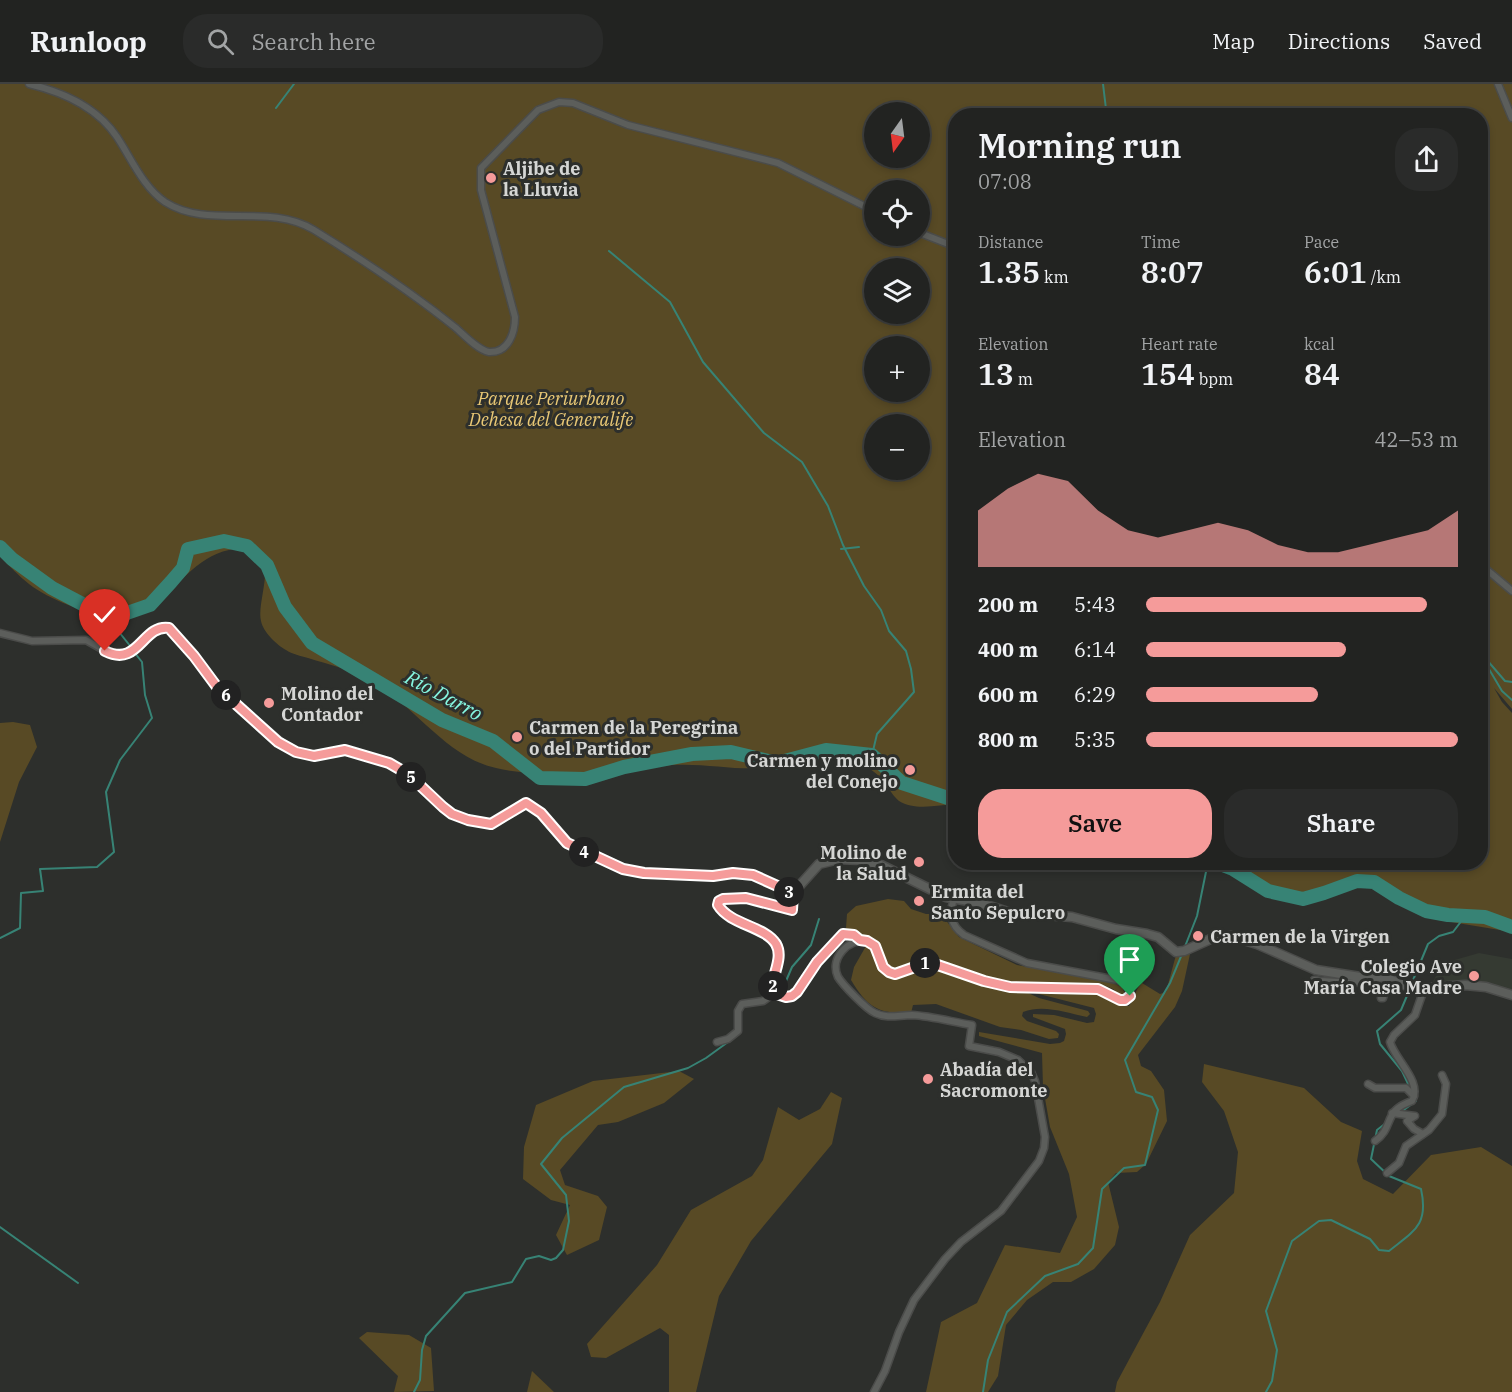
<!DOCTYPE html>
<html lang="en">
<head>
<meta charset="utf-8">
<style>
  :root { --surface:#222321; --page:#2a2b2a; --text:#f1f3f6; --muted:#a2a4a5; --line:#3f403f; --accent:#f59b9a }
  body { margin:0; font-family:"IBM Plex Serif",serif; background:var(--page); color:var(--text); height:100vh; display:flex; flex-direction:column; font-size:22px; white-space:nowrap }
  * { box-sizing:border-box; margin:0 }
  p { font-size:20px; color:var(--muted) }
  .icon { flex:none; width:33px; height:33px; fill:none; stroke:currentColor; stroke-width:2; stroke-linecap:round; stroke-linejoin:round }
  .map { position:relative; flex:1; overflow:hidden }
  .drawer { position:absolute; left:948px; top:24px; width:540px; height:762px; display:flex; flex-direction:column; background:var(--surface); border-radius:24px; box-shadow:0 3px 9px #0003,0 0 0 2px var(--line) }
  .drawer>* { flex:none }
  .needle { width:39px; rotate:194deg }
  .controls { position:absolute; left:864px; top:18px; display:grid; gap:12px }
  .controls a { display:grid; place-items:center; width:66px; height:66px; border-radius:50%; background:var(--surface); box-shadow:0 3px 9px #0003,0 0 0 2px var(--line); font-size:30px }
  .pin { position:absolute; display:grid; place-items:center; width:51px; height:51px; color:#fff; margin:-62px -26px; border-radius:50% 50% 50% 0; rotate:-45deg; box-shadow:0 0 6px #0007 }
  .pin .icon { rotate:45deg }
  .km { position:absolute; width:30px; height:30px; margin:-15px; border-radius:50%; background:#222; color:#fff; font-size:16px; line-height:30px; text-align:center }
  .round { display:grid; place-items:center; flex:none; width:63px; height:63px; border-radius:24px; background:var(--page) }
  .head { display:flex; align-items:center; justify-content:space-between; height:102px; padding:0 30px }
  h1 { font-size:33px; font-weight:600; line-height:45px }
  .stats { display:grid; grid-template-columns:repeat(3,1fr); gap:9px; height:102px; padding:6px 30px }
  .stats div { display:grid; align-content:center }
  .stats b { font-size:30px; font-weight:600 }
  .stats small { font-size:16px; font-weight:400 }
  .stats p { font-size:16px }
  .chart { height:168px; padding:12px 30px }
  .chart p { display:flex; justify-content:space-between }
  .chart svg { width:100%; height:108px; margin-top:6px; fill:var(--accent); opacity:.7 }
  .action { display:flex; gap:12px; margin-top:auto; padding:12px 30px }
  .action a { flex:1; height:69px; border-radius:24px; background:var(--accent); color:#111; font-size:24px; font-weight:600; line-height:69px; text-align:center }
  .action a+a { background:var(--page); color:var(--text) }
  ul { padding:0 30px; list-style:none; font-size:20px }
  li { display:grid; grid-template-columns:96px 72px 1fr; align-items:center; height:45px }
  li i { height:15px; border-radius:8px; background:var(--accent) }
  header { display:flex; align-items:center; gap:36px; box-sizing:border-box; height:84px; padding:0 30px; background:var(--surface); border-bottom:2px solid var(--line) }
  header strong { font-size:28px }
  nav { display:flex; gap:33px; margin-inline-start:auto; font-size:21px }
  .search { width:420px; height:54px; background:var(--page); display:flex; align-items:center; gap:15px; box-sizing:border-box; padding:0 21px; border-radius:24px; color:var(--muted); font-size:22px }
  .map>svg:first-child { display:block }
  .built { fill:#353a32 }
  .green { fill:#584a25; fill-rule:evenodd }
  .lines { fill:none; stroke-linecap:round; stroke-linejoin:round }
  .stream { stroke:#378375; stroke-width:2 }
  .river { stroke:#378375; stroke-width:14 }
  .street-casing { stroke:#4b4c4a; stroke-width:9 }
  .secondary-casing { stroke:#4b4c4a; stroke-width:11 }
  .street { stroke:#5c5e5b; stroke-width:6 }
  .secondary { stroke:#5c5e5b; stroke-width:8 }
  .route-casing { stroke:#fff; stroke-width:12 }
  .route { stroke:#f59b9a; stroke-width:8 }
  .poi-dot { fill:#f59b9a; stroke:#2d2f2c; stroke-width:2 }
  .labels { text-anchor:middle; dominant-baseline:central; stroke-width:6; stroke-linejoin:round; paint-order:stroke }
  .poi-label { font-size:18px; font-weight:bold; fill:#d5d6d4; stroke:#2d2f2c; text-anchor:start }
  .park-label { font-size:18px; font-style:italic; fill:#e9c875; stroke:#2d2f2c }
  .water-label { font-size:20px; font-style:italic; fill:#86f7e1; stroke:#2d2f2c }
</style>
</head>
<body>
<header>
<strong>Runloop</strong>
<div class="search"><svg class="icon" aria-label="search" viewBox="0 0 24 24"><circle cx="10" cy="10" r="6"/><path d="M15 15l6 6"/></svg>Search here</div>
<nav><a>Map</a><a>Directions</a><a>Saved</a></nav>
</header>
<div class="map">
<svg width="1512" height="1308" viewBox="0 0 1512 1308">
  <rect width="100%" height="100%" fill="#2d2f2c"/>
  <path class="built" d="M1479 869 1512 875V907L1476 897 1432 899 1439 887 1451 877Z"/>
  <g class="green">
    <path d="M0 0H1512V625L1494 604 1502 618 1512 629V848L1439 836 1367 802 1353 800 1303 813 1289 812 1275 808 1243 792 1206 779 1480 778V32H956V720C938 721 915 727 899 717 894 713 889 705 885 699 874 684 855 675 836 674 813 674 787 683 763 684 733 686 703 679 672 681 657 682 642 685 627 686 588 690 534 693 496 684 446 673 415 622 372 597 352 585 329 581 308 574 301 572 292 570 286 566 277 561 263 548 261 537 256 518 279 472 251 464 244 462 236 464 229 466 195 473 179 504 151 521 118 543 58 522 29 500 19 492 9 482 0 472ZM874 28H920V74H874ZM874 106H920V152H874ZM874 184H920V230H874ZM874 262H920V308H874ZM874 340H920V386H874Z"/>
    <path d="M13 638 30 641 37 663 19 698 0 758V639Z"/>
    <path d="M888 815 904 817 911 825 926 830H941L959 853 1017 881 1113 899 1122 903 1125 910 1119 911 1113 905 1103 901 1012 900 956 885 933 874H923L901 886H893L886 880 881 864 874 855 846 844 847 830 856 822Z"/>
    <path d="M866 862 875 871 880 885 885 891 894 894 925 883 942 885 967 895 1016 908H1026L1039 914 1088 927 1090 930 1087 933C1066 929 1044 920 1023 928L1022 932 1027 937 1056 947 1059 950 1058 954 1049 955 1021 946 1000 943 936 920 913 921 911 929C878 930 868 924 851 896L854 883Z"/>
    <path d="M1190 870 1182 907 1175 923 1138 971 1141 982 1151 987 1164 1006 1167 1037 1146 1080 1137 1088 1116 1089 1108 1098 1119 1143 1115 1161 1094 1185 1071 1198H1053L1027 1216 1006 1241 998 1292 988 1308H926L941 1238 977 1219 1005 1161 1060 1169 1077 1133 1069 1090 1050 1043 1043 1003 1042 969 979 952V948L1050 960 1060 959 1064 957 1066 950 1065 945 1033 933V930L1054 931 1087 939 1094 938 1096 930 1094 924 1035 909V907C1073 907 1091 903 1126 922H1129C1135 914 1134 907 1142 899L1160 910 1166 908 1176 871Z"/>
    <path d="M1204 980 1304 1004 1341 1038 1362 1047 1357 1077 1363 1095 1393 1110 1431 1071 1481 1063 1512 1082V1308H1115L1117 1298 1160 1218 1190 1151 1234 1109 1238 1068 1224 1027 1202 998Z"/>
    <path d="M679 987 694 995 664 1019 618 1038 598 1041 560 1086 565 1101 598 1112 607 1123 599 1156 567 1171 556 1151 570 1121 551 1116 523 1095 524 1063 536 1021 593 997Z"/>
    <path d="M831 1008 842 1014 832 1060 751 1157 719 1212 696 1308H669V1251L660 1244 606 1274 591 1273 587 1260 657 1181 691 1126 752 1092 763 1076 778 1023 799 1036 820 1025Z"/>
    <path d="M367 1248 409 1251 431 1264 434 1307 394 1308 398 1292 359 1254Z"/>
    <path d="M532 1287 554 1308H527Z"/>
  </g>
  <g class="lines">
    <g class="stream">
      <path d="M1103 0 1106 25"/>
      <path d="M276 24 294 0"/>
      <path d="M609 167 670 218 703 278 764 349 802 378 828 422 843 461 864 502 881 526 889 547 906 567 911 585 914 608 877 650 872 671"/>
      <path d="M841 465 859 463"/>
      <path d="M127 529 119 548 131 563"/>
      <path d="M1480 568 1505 597 1512 598"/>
      <path d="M1480 570 1502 607 1512 616"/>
      <path d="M1480 603 1481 604"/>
      <path d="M0 854 20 844 21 809 43 807 40 785 97 783 114 768 106 708 120 676 152 634 145 611 142 578 134 568"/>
      <path d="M1184 865 1197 832 1208 778"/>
      <path d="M1411 901 1428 860 1439 852 1453 848 1466 831"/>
      <path d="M1409 907 1401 926 1377 947 1380 960 1402 987 1410 1004"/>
      <path d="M778 908 783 904 792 883 811 861 819 835"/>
      <path d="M1401 1028 1416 1017 1415 1015"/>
      <path d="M0 1143 78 1199"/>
      <path d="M414 1308 420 1296 422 1266 426 1252 465 1209 512 1198 526 1175 539 1172 551 1176 556 1174 563 1166 569 1137 566 1111 541 1080 562 1054 624 1003 688 984 706 974 728 958"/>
      <path d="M983 1308 988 1276 1007 1228 1045 1192 1078 1180 1093 1164 1102 1105 1124 1084 1145 1081 1158 1026 1152 1013 1136 1008 1125 976 1170 899 1182 870"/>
      <path d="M1266 1308 1272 1297 1277 1266 1266 1227 1292 1157 1319 1137 1331 1136 1370 1155 1379 1166 1389 1167C1414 1147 1429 1141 1421 1105L1389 1092 1371 1075 1377 1046 1386 1039"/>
    </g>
    <g class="river">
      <path d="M0 463 12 475 52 504 88 523 127 529 150 521 171 498 183 484 188 465 224 457 247 462 267 481 285 523 312 559 442 636 493 657 540 694 585 695 624 683 692 670 731 668 777 679 826 666 872 671 902 699 948 714H956"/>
      <path d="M1215 778 1233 785 1268 807 1303 815 1324 809 1357 797 1374 798 1399 814 1426 827 1448 831 1485 833 1512 843"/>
    </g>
    <g class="street-casing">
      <g id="street">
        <path d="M29 0C63 8 97 23 117 53 131 74 143 103 165 118 209 146 268 118 314 146 363 176 411 208 456 244 464 251 478 266 489 268 509 269 515 248 515 233L481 106V84L538 26 559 18 573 19 628 41 778 79 874 127"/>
        <path d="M1498 0 1512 34"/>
        <path d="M920 149 956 163"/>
        <path d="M1480 480 1512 507"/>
        <path d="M0 549 32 557 86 556 111 570 121 572 139 562 157 545 169 544 194 572 217 603 287 663 296 668 314 672 345 666 389 679 408 690 432 714 452 730 469 736 491 740 526 719 541 729 562 755 572 762 623 785 644 789 713 792 733 789 753 791 793 809 792 826 745 814 723 815 719 817V821L725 829 773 856C784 873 773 890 772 907 796 927 805 893 817 878 824 869 834 859 843 850L854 851 860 856"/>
        <path d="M1314 896C1337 900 1360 897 1383 901L1381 914H1383L1388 894"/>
        <path d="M717 958 728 955 738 947V927L742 920 763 917 774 909"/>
        <path d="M1368 1000 1375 1004H1406L1414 1012"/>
        <path d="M1392 1029 1415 1032 1407 1037 1414 1045 1423 1050"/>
        <path d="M1375 1057C1395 1043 1382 1027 1412 1017 1423 998 1395 976 1390 958L1394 951 1415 931 1424 905"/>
        <path d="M1387 1089 1399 1079 1406 1062 1429 1046 1442 1030 1446 1000 1442 991"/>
        <path d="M874 1308 885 1287 899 1248 914 1216 945 1175 961 1158 1001 1127 1039 1077 1044 1064 1045 1053 1035 997 1031 988 1018 976 999 968 969 962 972 941C953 938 931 932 912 931 899 931 887 935 875 929 866 925 843 901 838 893 829 874 849 854 867 857L877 865 883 883 889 888 895 890 929 878 983 897 1018 904 1098 905C1110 907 1122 925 1131 910L1126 900 1117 896 1027 879 964 851C950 841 949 830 954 814"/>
      </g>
    </g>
    <g class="secondary-casing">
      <path id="secondary" d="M793 809 819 780 839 775 861 776 881 781 946 813 980 819 1008 828 1072 833 1116 845 1147 850 1158 853 1176 868 1184 867 1215 853 1231 852 1257 860 1316 886 1360 893H1384L1414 905 1465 901 1486 903 1512 911"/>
    </g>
    <use href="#street" class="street"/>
    <use href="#secondary" class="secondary"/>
  </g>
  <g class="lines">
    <g class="route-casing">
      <path id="route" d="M105 567C139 584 142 540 169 544L194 572 217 603 278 658 296 668 314 672 345 666 389 679 408 690 443 723 452 730 468 736 491 740 526 719 541 729 567 759 623 785 644 789 713 792 733 789 753 791 793 809 792 826 746 814 723 815 719 817 718 821C730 841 765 842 776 860 785 876 768 895 774 909L786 913 792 912 797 908 817 878 843 850 854 851 860 856 867 857 875 862 883 883 889 888 895 890 929 878 984 897 1010 903 1098 905 1120 916H1125L1130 912"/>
    </g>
    <use href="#route" class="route"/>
  </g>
  <g class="poi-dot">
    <circle cx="491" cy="94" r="6"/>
    <circle cx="269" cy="619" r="6"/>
    <circle cx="517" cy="653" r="6"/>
    <circle cx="910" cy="686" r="6"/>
    <circle cx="919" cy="778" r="6"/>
    <circle cx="919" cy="817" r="6"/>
    <circle cx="1198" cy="852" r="6"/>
    <circle cx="1474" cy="892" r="6"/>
    <circle cx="928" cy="995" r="6"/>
  </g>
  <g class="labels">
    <g class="poi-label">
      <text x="503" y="84">Aljibe de<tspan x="503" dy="21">la Lluvia</tspan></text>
      <text x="281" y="609">Molino del<tspan x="281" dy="21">Contador</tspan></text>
      <text x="529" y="643">Carmen de la Peregrina<tspan x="529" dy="21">o del Partidor</tspan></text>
      <text x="898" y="676" text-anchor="end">Carmen y molino<tspan x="898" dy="21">del Conejo</tspan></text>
      <text x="907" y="768" text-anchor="end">Molino de<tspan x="907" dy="21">la Salud</tspan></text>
      <text x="931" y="807">Ermita del<tspan x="931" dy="21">Santo Sepulcro</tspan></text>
      <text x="1210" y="852">Carmen de la Virgen</text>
      <text x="1462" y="882" text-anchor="end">Colegio Ave<tspan x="1462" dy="21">María Casa Madre</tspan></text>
      <text x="940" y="985">Abadía del<tspan x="940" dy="21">Sacromonte</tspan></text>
    </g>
    <g class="park-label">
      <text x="551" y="314">Parque Periurbano<tspan x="551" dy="21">Dehesa del Generalife</tspan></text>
    </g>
    <g class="water-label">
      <text transform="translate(444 611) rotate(28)">Río Darro</text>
    </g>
  </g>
</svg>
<div class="controls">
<a><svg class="needle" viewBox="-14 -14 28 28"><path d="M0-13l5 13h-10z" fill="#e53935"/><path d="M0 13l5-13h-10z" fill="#a2a4a5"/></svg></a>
<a><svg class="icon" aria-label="locate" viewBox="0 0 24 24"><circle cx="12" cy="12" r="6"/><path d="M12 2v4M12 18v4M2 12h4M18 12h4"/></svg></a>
<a><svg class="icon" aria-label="layers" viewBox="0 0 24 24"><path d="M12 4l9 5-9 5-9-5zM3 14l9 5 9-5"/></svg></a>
<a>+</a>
<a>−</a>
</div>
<div class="pin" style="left:1130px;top:912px;background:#1e9e55"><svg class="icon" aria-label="arrive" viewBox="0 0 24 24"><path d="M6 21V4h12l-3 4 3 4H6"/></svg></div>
<div class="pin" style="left:105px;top:567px;background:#d93025"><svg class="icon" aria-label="check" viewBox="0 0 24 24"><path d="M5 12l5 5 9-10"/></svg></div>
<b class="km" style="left:925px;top:879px">1</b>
<b class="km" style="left:773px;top:902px">2</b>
<b class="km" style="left:789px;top:808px">3</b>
<b class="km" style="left:584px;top:768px">4</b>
<b class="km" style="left:411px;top:693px">5</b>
<b class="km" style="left:226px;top:611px">6</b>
<section class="drawer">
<div class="head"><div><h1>Morning run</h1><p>07:08</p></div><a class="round"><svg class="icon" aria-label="share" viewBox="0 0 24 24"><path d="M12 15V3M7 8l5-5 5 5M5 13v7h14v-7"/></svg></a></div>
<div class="stats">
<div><p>Distance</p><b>1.35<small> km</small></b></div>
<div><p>Time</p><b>8:07</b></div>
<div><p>Pace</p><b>6:01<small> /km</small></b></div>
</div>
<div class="stats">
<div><p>Elevation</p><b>13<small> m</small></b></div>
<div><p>Heart rate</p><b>154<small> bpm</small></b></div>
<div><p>kcal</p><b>84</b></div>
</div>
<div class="chart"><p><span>Elevation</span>42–53 m</p>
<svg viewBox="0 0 160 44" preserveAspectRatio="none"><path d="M0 44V21L10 12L20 6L30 9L40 21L50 29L60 32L70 29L80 26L90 29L100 35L110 38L120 38L130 35L140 32L150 29L160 21V44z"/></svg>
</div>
<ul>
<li><b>200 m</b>5:43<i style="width:90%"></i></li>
<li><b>400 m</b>6:14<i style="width:64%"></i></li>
<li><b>600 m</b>6:29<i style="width:55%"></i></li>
<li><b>800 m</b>5:35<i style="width:100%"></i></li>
</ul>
<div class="action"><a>Save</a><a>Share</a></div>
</section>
</div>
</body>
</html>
